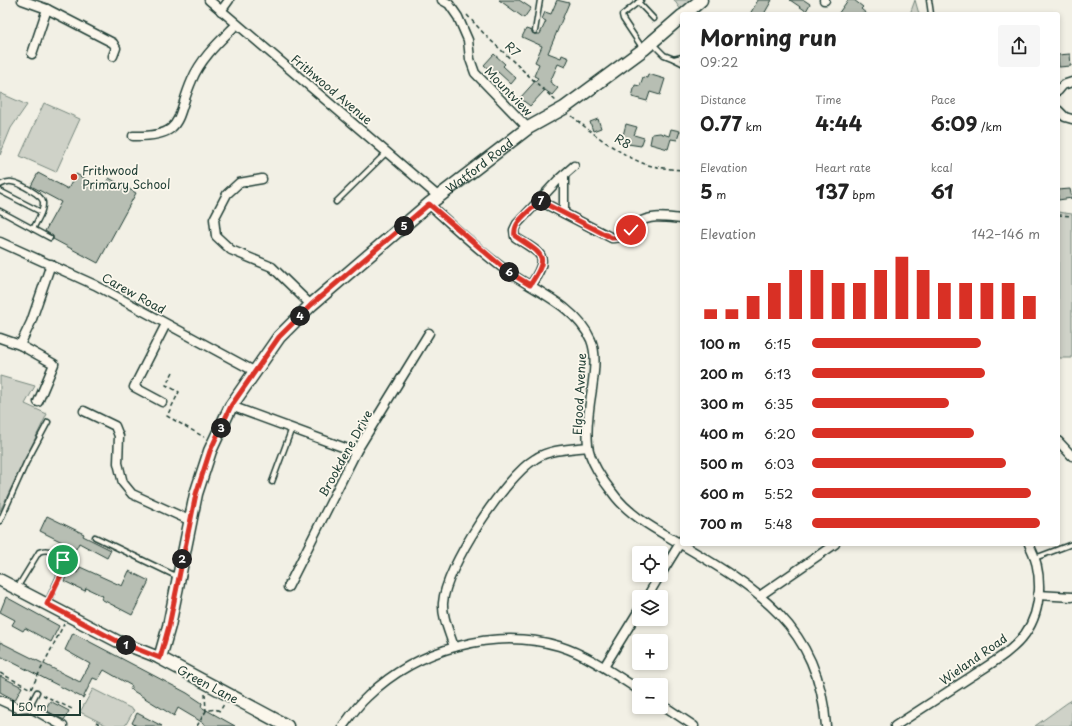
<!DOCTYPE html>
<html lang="en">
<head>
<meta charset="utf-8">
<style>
  :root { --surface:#fff; --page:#f6f6f6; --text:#222; --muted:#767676; --accent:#d93025 }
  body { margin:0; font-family:"Playpen Sans",sans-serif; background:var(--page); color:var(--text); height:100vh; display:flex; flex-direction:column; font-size:15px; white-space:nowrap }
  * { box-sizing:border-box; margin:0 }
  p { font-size:13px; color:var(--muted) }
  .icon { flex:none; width:22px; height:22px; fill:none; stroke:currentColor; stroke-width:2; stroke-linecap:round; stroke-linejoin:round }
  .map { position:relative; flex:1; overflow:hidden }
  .sheet { position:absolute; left:680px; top:12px; width:380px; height:534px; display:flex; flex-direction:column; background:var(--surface); border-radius:4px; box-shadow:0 2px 6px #0003 }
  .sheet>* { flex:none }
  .fabs { position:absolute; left:632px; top:546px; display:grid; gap:8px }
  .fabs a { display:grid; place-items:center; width:36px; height:36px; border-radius:4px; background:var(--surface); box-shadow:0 2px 6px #0003; font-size:20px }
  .scale { position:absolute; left:12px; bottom:10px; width:69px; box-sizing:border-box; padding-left:4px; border:2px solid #1f3d34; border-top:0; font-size:11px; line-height:14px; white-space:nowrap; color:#1f3d34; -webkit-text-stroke:3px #fbf7ec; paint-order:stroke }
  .pin { position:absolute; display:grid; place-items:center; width:34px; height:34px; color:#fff; margin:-17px; border:2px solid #fff; border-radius:50%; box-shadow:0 1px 4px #0007 }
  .km { position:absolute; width:20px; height:20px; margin:-10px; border-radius:50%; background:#222; color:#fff; font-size:11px; line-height:20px; text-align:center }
  .round { display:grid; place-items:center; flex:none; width:42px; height:42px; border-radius:4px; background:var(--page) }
  .headline { display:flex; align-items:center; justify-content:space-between; height:68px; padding:0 20px }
  h1 { font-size:22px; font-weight:700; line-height:30px }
  .metrics { display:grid; grid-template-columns:repeat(3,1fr); gap:6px; height:68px; padding:4px 20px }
  .metrics div { display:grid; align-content:center }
  .metrics b { font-size:20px; font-weight:700 }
  .metrics small { font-size:11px; font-weight:400 }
  .metrics p { font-size:11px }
  .chart { height:112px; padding:8px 20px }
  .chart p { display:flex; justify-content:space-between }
  .chart svg { width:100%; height:72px; margin-top:4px; stroke:var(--accent); stroke-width:6 }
  ul { padding:0 20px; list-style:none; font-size:13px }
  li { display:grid; grid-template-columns:64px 48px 1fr; align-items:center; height:30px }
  li i { height:10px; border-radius:5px; background:var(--accent) }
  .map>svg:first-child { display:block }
  .green { fill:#cfd2c8; stroke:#77887e }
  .building { fill:#b7beb3; stroke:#1f3d34 }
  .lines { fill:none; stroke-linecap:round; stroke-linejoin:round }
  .lane-casing { stroke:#1f3d34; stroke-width:7 }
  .street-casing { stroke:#1f3d34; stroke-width:11 }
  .secondary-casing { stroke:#1f3d34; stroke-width:14 }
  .primary-casing { stroke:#1f3d34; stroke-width:15 }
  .path { stroke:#1f3d34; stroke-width:1.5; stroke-dasharray:4 3; stroke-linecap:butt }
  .lane { stroke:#fbf7ec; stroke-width:4 }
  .street { stroke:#fbf7ec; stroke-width:8 }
  .secondary { stroke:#fbf7ec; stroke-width:11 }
  .primary { stroke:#fbf7ec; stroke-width:12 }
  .route-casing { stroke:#fff; stroke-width:8 }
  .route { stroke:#d93025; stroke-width:5 }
  .poi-dot { fill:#c8321e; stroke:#fbf7ec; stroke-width:1.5 }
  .labels { text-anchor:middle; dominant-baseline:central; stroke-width:3.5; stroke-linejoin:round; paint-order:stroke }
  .street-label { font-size:12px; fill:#1f3d34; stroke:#fbf7ec }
  .poi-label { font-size:12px; fill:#1f3d34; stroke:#fbf7ec; text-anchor:start }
</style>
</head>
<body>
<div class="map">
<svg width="1072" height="726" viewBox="0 0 1072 726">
  <rect width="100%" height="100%" fill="#f2f0e5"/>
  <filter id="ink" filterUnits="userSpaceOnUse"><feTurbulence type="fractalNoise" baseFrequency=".025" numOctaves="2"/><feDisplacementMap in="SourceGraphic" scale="8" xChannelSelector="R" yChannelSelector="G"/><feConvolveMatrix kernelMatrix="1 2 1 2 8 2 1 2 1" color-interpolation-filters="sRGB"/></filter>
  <g filter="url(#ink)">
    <g class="green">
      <path d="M674 0H699L681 10Z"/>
      <path d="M915 0 919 14H910Z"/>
      <path d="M0 93 27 105 11 128 0 155Z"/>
      <path d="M44 103 80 119 56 172 20 156Z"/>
      <path d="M1058 212 1072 214V358H1058Z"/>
      <path d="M0 376 35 386 25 404 47 414 0 511Z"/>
      <path d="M93 689 134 710 125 726H108L80 712Z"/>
      <path d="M1072 700V726H1035L1067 703Z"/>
    </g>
    <g class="building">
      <path d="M499 0H519L531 8 524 18Z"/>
      <path d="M557 0 569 3 548 53 561 58 562 55 569 58 565 67 558 64 550 82 558 88 552 95 545 90 530 106 520 98 538 78 534 76 539 64 535 62 542 46 522 37 526 29 532 31 534 34H540L546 21 542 19 545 12 551 14Z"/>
      <path d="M758 0H772L764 14H750Z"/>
      <path d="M790 0H804L810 4 806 11Z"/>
      <path d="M848 0H854L863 7 861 9 867 14H838Z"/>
      <path d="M494 54 505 64 503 66 516 78 511 84 498 72 495 75 484 65Z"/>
      <path d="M1070 54 1071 66 1059 67 1058 55Z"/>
      <path d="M648 74 665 79 660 95 650 92 647 101 632 97 635 85 640 86 643 77 647 78Z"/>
      <path d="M598 119 601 128 593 131 590 122Z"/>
      <path d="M626 124 637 127 634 135 644 138 641 146 621 143Z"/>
      <path d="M671 129 680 131 677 140 671 139 668 149 650 144 652 134 660 133 669 136Z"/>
      <path d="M38 173 68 189 76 174 103 188 109 178 136 193 98 263 53 239V236L45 231 61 202 31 186Z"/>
      <path d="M1070 189 1072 198 1058 200V190Z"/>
      <path d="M47 516 84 534 83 536 111 550 107 558 79 543 76 549 40 531Z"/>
      <path d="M80 567 122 586 129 571 149 581 132 615 101 599 103 596 86 588 85 591 64 581 70 569 77 573Z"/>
      <path d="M6 597 59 626 51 642 25 628 23 631 12 625 15 620 0 612Z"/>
      <path d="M73 633 187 693 202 703 201 707 235 726H204L205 724 178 708 174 716 130 689 132 686 104 670 98 680 93 678 83 698 0 656V642L80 682 90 664 65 650Z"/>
      <path d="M0 676 22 687 15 700 0 692Z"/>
      <path d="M50 701 69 711 64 720 45 710Z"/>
      <path d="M137 713 162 726H137L132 723Z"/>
    </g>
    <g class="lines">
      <g class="lane-casing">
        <g id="lane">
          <path d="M641 0 622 15 623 19 643 49"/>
          <path d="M929 0 931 14"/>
          <path d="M638 2 654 19"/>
          <path d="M535 31 540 0"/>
          <path d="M653 44 664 55 674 59 682 57"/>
          <path d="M674 59 682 63"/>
          <path d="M0 185C4 183 7 181 12 182 19 183 42 195 43 202 44 211 37 221 33 229"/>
          <path d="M0 191 41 212"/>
          <path d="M336 202 387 152"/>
          <path d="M0 211 50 238"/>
          <path d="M272 482 292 428"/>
          <path d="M0 521 26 463 48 422"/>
          <path d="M95 537 178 577"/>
          <path d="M1035 558 1072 544"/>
          <path d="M17 588 39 552C49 547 61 555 65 564L47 603"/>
          <path d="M29 707 37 692"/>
        </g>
      </g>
      <g class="street-casing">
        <g id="street">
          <path d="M22 0 47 9 113 43 116 48 113 56"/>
          <path d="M209 0 439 197"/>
          <path d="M442 0 449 4 458 17 468 40 470 59 475 73 528 128"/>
          <path d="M824 0H825"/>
          <path d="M221 11 229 0"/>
          <path d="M32 54 47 9"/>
          <path d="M1058 91 1063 85 1072 82"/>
          <path d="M1058 110 1065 117 1072 119"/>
          <path d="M133 136C186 137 175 118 192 80 201 58 220 41 236 25"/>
          <path d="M262 179 239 183 227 194 214 219 216 236 231 250 272 267 311 305"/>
          <path d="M540 201 612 238C627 237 627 232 638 223 651 214 668 218 682 219"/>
          <path d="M429 204C454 227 479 251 507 271 535 291 576 306 591 340 597 355 594 373 592 389 589 407 586 427 588 445 589 459 603 481 612 492 628 515 655 529 679 543 757 589 819 626 826 726"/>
          <path d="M564 213V175"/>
          <path d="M0 242 95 285 254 371"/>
          <path d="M531 285C551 254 542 255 515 237L514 230 517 224 558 180 574 166"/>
          <path d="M0 338 20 345"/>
          <path d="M38 402 54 364 20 345 31 322 51 264"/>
          <path d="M162 402 134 387 166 324"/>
          <path d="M231 406 356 452"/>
          <path d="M84 411 115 426 119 436 118 463 123 483 132 494 189 520"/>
          <path d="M1058 441 1072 456"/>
          <path d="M661 574 682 540"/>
          <path d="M288 587 356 452 429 333"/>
          <path d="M761 595 835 544"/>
          <path d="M1038 595 1072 597"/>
          <path d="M647 597 660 575"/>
          <path d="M454 647C450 634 442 617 443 603 445 568 505 477 535 459 550 449 571 449 588 447"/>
          <path d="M604 667 639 610"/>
          <path d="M0 700 18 708 29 707 63 726"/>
          <path d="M661 704 694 726"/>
          <path d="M343 726C351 715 358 705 368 696 417 649 494 627 559 646 588 655 614 674 639 690"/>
          <path d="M895 726C921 709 947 692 972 676 990 664 1012 652 1025 634 1043 609 1043 571 1029 544"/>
        </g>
      </g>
      <g class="secondary-casing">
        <path id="secondary" d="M0 580 117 641 160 658"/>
      </g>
      <g class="primary-casing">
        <g id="primary">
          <path d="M685 14 701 0"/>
          <path id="s1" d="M287 726 160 658 169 626 196 494 210 451 231 406 279 337 311 305 429 204 528 128 564 108 644 49 682 16"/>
        </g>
      </g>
      <g class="path">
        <path d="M467 15 487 37 556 101"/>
        <path d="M572 116C590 132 625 158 648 165 659 168 671 169 682 170"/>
        <path d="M1058 215 1072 216"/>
        <path d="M173 372 166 385 179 392 167 416 204 437"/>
        <path d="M0 673 31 689 64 624"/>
        <path d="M205 694 206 711"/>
        <path d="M43 695 72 709"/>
        <path d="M96 722 103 726"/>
        <path d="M197 726 206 711 215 709 220 711 224 704"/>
      </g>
      <use href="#lane" class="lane"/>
      <use href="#street" class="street"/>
      <use href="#secondary" class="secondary"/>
      <use href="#primary" class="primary"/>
    </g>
  </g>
  <g class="lines" filter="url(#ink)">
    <g class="route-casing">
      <path id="route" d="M63 560 64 569 47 604 117 641 160 658 169 626 196 494 210 451 231 406 279 337 311 305 429 204 507 271 530 285C551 254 542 255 515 236 512 222 530 211 540 201L612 238 623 237 631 230"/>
    </g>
    <use href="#route" class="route"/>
  </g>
  <circle class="poi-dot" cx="74" cy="177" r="4"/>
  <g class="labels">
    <g class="street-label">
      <text transform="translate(513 49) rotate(43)">R7</text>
      <text transform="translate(332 89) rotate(40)">Frithwood Avenue</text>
      <text transform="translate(509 91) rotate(46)">Mountview</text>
      <text transform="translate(623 141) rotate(31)">R8</text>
      <text stroke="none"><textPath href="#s1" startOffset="755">Watford Road</textPath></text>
      <text transform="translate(134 293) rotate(29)">Carew Road</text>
      <text transform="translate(579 394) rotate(-87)">Elgood Avenue</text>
      <text transform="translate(345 453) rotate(-61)">Brookdene Drive</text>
      <text transform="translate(973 659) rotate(-35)">Wieland Road</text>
      <text transform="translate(208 684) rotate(28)">Green Lane</text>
    </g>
    <g class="poi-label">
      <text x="82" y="170">Frithwood<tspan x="82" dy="14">Primary School</tspan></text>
    </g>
  </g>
</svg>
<div class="fabs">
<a><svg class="icon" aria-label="locate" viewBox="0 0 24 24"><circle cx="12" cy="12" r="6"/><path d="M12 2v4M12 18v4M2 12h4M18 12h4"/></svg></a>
<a><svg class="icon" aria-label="layers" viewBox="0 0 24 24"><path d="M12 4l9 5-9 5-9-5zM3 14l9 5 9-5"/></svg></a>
<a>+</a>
<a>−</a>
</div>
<div class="scale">50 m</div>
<div class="pin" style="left:63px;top:560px;background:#1e9e55"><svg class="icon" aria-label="arrive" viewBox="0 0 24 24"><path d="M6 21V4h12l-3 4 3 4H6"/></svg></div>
<div class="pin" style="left:631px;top:230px;background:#d93025"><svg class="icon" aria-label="check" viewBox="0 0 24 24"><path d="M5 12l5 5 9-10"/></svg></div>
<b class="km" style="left:126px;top:645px">1</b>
<b class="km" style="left:182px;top:559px">2</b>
<b class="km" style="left:221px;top:428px">3</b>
<b class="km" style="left:300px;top:316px">4</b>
<b class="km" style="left:404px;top:226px">5</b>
<b class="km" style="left:509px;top:272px">6</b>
<b class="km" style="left:541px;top:201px">7</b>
<section class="sheet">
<div class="headline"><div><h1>Morning run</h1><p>09:22</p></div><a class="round"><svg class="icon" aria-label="share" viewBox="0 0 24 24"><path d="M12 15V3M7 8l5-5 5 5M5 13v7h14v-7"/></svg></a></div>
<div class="metrics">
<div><p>Distance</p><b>0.77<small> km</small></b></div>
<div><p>Time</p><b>4:44</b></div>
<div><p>Pace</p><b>6:09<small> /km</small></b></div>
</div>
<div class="metrics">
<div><p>Elevation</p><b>5<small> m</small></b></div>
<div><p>Heart rate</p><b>137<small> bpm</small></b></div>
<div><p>kcal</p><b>61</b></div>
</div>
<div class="chart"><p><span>Elevation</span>142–146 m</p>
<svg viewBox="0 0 160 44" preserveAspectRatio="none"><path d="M5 44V38M15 44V38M25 44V30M35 44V22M45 44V14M55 44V14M65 44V22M75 44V22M85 44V14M95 44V6M105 44V14M115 44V22M125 44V22M135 44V22M145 44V22M155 44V30"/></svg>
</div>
<ul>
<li><b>100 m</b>6:15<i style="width:74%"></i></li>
<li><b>200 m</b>6:13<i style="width:76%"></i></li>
<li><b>300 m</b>6:35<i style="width:60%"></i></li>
<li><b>400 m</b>6:20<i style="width:71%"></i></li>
<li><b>500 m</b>6:03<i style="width:85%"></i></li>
<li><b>600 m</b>5:52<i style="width:96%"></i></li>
<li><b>700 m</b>5:48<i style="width:100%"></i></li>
</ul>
</section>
</div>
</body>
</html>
